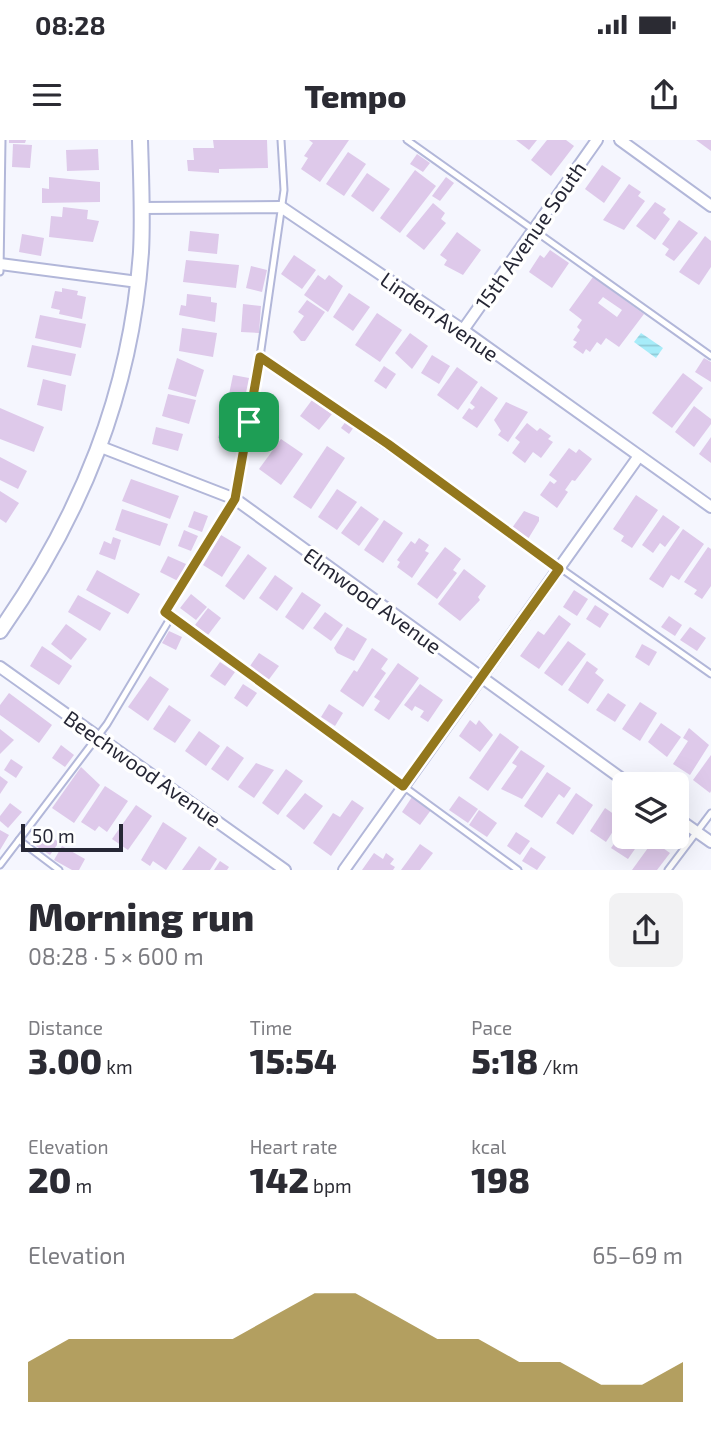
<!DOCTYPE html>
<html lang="en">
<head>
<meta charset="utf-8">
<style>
  :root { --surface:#fff; --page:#f2f2f3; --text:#2b2b33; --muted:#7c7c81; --accent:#93771d }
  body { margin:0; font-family:"Exo 2",sans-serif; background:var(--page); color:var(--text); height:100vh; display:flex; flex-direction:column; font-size:26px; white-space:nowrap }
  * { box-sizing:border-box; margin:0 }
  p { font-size:23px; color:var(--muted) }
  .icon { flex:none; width:38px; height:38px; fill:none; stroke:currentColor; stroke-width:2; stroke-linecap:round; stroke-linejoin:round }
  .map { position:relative; height:730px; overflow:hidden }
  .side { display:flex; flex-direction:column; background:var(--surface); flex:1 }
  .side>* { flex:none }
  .fabs { position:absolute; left:612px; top:632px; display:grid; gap:14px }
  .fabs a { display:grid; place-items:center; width:77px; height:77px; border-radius:10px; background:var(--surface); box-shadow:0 7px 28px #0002; font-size:35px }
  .scale { position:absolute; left:21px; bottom:18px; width:102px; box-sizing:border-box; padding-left:7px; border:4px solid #262735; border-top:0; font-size:19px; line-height:24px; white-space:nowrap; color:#262735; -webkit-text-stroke:5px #fff; paint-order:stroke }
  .pin { position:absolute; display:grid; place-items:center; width:60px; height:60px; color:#fff; margin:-30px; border-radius:14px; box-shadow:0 4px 10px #0006 }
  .round { display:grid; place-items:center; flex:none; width:74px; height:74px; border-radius:10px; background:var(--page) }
  .overview { display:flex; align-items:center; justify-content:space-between; height:119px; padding:0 28px }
  h1 { font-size:38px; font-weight:800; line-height:52px }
  .metrics { display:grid; grid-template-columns:repeat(3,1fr); gap:10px; height:119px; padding:7px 28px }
  .metrics div { display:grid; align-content:center }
  .metrics b { font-size:35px; font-weight:800 }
  .metrics small { font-size:19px; font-weight:400 }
  .metrics p { font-size:19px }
  .chart { height:196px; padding:14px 28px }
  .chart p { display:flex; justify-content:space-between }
  .chart svg { width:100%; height:126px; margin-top:7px; fill:var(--accent); opacity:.7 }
  .status { display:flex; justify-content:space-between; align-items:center; height:49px; padding:0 35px; background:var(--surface); direction:ltr }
  .status svg { height:19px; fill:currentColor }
  header { display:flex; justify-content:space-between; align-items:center; height:91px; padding:0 28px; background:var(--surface); font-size:32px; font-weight:800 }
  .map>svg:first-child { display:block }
  .water { fill:url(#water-rules) }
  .building { fill:#dec9ea; fill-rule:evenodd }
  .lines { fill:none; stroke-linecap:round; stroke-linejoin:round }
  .service-casing { stroke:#b2b7d9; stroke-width:9 }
  .minor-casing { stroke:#b2b7d9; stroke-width:14 }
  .tertiary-casing { stroke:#b2b7d9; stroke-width:18 }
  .service { stroke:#fff; stroke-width:5 }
  .minor { stroke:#fff; stroke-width:10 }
  .tertiary { stroke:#fff; stroke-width:14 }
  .route-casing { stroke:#fff; stroke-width:14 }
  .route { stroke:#93771d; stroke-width:9 }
  .labels { text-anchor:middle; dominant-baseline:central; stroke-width:7; stroke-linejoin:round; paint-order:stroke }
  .street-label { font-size:21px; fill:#262735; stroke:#fff }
</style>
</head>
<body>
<div class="status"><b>08:28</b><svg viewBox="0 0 49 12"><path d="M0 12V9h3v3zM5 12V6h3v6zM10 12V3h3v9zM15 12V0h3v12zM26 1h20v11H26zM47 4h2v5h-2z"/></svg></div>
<header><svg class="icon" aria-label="menu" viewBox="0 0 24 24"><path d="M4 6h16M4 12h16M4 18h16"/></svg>Tempo<svg class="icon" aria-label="share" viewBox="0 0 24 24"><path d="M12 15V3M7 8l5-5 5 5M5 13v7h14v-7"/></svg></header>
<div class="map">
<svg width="711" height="730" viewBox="0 0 711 730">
  <defs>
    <pattern id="water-rules" width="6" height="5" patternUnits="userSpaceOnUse" patternTransform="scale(1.75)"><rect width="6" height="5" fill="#a7ecf9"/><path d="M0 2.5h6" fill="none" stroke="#90cad6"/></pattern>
  </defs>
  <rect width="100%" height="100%" fill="#f5f6fe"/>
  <path class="water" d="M641 193 663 208 656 218 634 202Z"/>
  <g class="building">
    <path d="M9 0H26L25 3H9Z"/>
    <path d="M213 0H267L268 28 219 29V33L188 31 187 20H194L193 8H214Z"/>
    <path d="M309 0H349L320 42 301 29 308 18 304 16 313 3Z"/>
    <path d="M516 0H537L529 10Z"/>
    <path d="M547 0H566L574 6 551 36 531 20Z"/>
    <path d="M696 0H711V11Z"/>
    <path d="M13 4 32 5 30 28 12 27Z"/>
    <path d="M98 9 99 30 67 31 66 10Z"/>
    <path d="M348 12 366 24 344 56 326 44Z"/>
    <path d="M417 14 430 23 423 32 410 24Z"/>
    <path d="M602 25 621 38 604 63 585 49Z"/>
    <path d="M415 30 436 46 400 93 380 78Z"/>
    <path d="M367 33 390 49 373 72 351 56Z"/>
    <path d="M49 37 100 42V62L42 63V48L49 49Z"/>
    <path d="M446 37 454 43 440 61 432 56Z"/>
    <path d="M629 44 641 52 638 56 645 61 624 90 603 80Z"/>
    <path d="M655 62 666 69 663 73 670 79 655 100 636 86Z"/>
    <path d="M433 63 445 73 441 79 446 83 424 110 406 96Z"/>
    <path d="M63 67 88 70 87 79 99 81 93 102 49 97 51 76 62 77Z"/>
    <path d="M679 80 698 93 674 121 665 115 669 109 662 104Z"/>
    <path d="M190 91 219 94 217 114 188 111Z"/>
    <path d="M457 92 481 110 463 135 444 125 447 120 440 115Z"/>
    <path d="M22 94 44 98 41 116 19 112Z"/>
    <path d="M705 96 711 101V127L699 145 679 132Z"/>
    <path d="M550 110 569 123 552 148 529 132 540 115 544 118Z"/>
    <path d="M294 115 316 130 302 149 281 134Z"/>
    <path d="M186 120 239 125 236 148 183 142Z"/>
    <path d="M251 126 267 130 262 152 246 148Z"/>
    <path d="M318 135 325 140 329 135 343 146 328 172 304 155Z"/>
    <path d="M593 137 644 174 619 207 606 198 601 205 597 202 590 212 586 209 583 214 573 207 577 202 573 200 580 190 577 187 582 180 569 170ZM603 157 622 170 617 177 598 163Z"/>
    <path d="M62 148 78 151 77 155 86 157 82 179 59 174 60 170 51 168 55 151 62 152Z"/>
    <path d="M349 153 370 167 353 191 333 177Z"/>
    <path d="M187 154 211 157V162L217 163 215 182 179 175 181 165 186 166Z"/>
    <path d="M307 160 325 172 305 201H301L293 192 304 176 298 172Z"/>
    <path d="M243 164 261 166 259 193 241 192Z"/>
    <path d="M377 173 402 190 380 222 355 205Z"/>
    <path d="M40 175 86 184 81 208 35 198Z"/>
    <path d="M182 188 217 193 213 217 179 211Z"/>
    <path d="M410 193 428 206 412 229 395 213Z"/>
    <path d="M32 205 76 214 71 236 27 227Z"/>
    <path d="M432 215 450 226 439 244 421 233Z"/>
    <path d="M177 218 204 230 196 257 168 249Z"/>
    <path d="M704 218 711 222V242L695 232Z"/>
    <path d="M384 226 396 234 386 249 374 241Z"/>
    <path d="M457 227 478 242 458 270 437 255Z"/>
    <path d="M683 233 703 248 672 288 652 273Z"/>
    <path d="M233 235 249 238 243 267 227 264Z"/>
    <path d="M43 239 66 245 62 271 37 265Z"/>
    <path d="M481 246 498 258 477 288 462 278 469 268 472 270 475 267 470 263Z"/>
    <path d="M168 254 196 260 189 284 162 276Z"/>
    <path d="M312 260 332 274 319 290 300 276Z"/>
    <path d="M506 262 528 272 508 302 498 295 501 291 494 280Z"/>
    <path d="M694 266 711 279V284L694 307 675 292Z"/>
    <path d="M0 268 44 287 34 312 0 299Z"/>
    <path d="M224 277 241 282 235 303 218 298Z"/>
    <path d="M346 281 354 287 349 294 341 288Z"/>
    <path d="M527 283 537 291 540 288 551 296 548 299 553 302 541 318 533 312 525 323 512 313 520 302 515 298Z"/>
    <path d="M156 287 183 294 178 311 152 304Z"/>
    <path d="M711 297V323L699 314Z"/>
    <path d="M281 299 303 314 281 345 259 329Z"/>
    <path d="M327 306 345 318 311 369 293 357Z"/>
    <path d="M569 308 576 313 579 309 592 319 575 341 572 340 565 350 568 352 557 368 540 355 550 341 554 344 557 341 549 335Z"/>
    <path d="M0 317 27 331 18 349 0 340Z"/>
    <path d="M131 339 179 356 170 379 122 361Z"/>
    <path d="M337 349 357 362 337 390 318 377Z"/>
    <path d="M0 351 19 363 6 383 0 379Z"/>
    <path d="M636 355 658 370 632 408 621 401 624 396 613 389Z"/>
    <path d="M361 366 379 379 359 406 341 393Z"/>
    <path d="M122 369 168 384 160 406 115 390Z"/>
    <path d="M194 371 208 376 202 392 188 387Z"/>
    <path d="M524 371 539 377V381L528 399 512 388Z"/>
    <path d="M663 375 680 387 665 407 660 403 653 413 642 405Z"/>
    <path d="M384 380 403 393 383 423 364 410Z"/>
    <path d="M683 389 704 404 679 440 671 435 663 448 649 439Z"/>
    <path d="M184 390 198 396 191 411 178 406Z"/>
    <path d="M221 395 241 407 222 437 203 425Z"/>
    <path d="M113 397 121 400 115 420 99 414 104 401 111 404Z"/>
    <path d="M419 398 429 405 425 411 429 413 412 438 397 427 400 422 397 420 411 401 415 404Z"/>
    <path d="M445 407 461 419 453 430 457 433 437 459 417 444Z"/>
    <path d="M708 407 711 409V446L702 459 694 454 697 450 684 442Z"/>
    <path d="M248 414 267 428 244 460 225 446Z"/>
    <path d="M168 416 186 424 178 441 160 432Z"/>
    <path d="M464 429 486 446 478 457 480 460 460 481 438 464Z"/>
    <path d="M97 430 140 454 128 474 86 450Z"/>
    <path d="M275 435 293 448 277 471 259 458Z"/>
    <path d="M574 450 588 459 577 476 563 467Z"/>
    <path d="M302 452 321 465 303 490 285 477Z"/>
    <path d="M191 454 207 467 196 480 180 468Z"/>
    <path d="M78 455 111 473 100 491 68 472Z"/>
    <path d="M595 465 609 474 600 488 586 479Z"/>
    <path d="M208 468 221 478 208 495 195 485Z"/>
    <path d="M325 472 343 485 331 501 313 488Z"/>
    <path d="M559 475 571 484 539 529 520 516 538 491 544 495Z"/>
    <path d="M669 476 682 485 675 496 661 487Z"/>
    <path d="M66 484 87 499 71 520 51 504Z"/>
    <path d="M347 487 367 499 354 521 337 513 334 508Z"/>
    <path d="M690 487 706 498 697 511 680 500Z"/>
    <path d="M169 491 182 497 176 510 162 503Z"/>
    <path d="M568 501 586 514 562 546 544 533Z"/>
    <path d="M642 504 657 512 649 526 635 517Z"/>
    <path d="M42 506 72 526 59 545 30 526Z"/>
    <path d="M372 508 388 519 381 529 386 533 363 567 340 551 354 530 357 532Z"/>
    <path d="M259 513 279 526 267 542 248 529Z"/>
    <path d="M587 521 598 529 595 533 604 540 588 564 568 550Z"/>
    <path d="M220 522 235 532 225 546 210 536Z"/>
    <path d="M398 523 419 538 389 580 374 570 380 561 374 557Z"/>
    <path d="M150 536 169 549 148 581 128 567Z"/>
    <path d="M243 544 257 553 247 567 234 558Z"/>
    <path d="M420 544 443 560 428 582 420 577 424 571 415 566 412 571 404 565Z"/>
    <path d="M9 553 52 585 39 603 0 575V565Z"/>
    <path d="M608 553 626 565 615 582 596 570Z"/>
    <path d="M640 562 657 573 640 601 622 589Z"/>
    <path d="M329 564 343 573 335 586 321 577Z"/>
    <path d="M169 565 191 580 175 603 153 589Z"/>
    <path d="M470 580 476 585 479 580 493 595 480 612 459 596Z"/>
    <path d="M661 583 681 597 667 617 648 602Z"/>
    <path d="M689 588 709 605 690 635 673 624 688 601 683 598Z"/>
    <path d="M0 589 14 600 0 614Z"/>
    <path d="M199 591 220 606 206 626 185 611Z"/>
    <path d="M500 593 519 607 488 651 469 638Z"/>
    <path d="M61 605 74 615 65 627 52 618Z"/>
    <path d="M227 606 244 618 228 641 211 629Z"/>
    <path d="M521 610 545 626 522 659 501 649 517 626 512 623Z"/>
    <path d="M711 615V651L710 653 693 640Z"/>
    <path d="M11 619 23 627 16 638 4 630Z"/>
    <path d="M256 623 274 630 254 658 238 647Z"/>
    <path d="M81 627 100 645 74 683 52 668Z"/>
    <path d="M286 629 303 641 278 675 262 663Z"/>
    <path d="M547 632 571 648 564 658 559 654 542 678 524 666Z"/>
    <path d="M0 636 8 642 0 654Z"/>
    <path d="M105 646 128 661 107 692 99 686 95 691 81 682Z"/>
    <path d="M305 653 323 666 304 690 286 676Z"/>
    <path d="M576 653 593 665 573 695 556 683Z"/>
    <path d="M459 656 478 669 468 683 449 670Z"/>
    <path d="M412 657 431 670 420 685 402 672Z"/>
    <path d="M352 660 364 668 331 716 313 703 333 673 340 677Z"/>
    <path d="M10 663 22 672 8 688 0 681V676Z"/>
    <path d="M136 665 152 676 128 710 112 699Z"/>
    <path d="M605 668 621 679 606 702 590 691Z"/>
    <path d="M479 670 497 683 487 697 469 685Z"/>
    <path d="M163 682 187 698 166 730 153 721 150 726 141 720Z"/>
    <path d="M625 689V696H644L628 719 611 708Z"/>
    <path d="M0 690 9 695 0 710Z"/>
    <path d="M516 692 530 701 520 715 507 706Z"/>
    <path d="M44 693 59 702 50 715 36 706Z"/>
    <path d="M653 701 670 713 657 730H632Z"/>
    <path d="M420 704 433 713 420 730H401Z"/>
    <path d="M62 706 85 719 79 730H72L54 720Z"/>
    <path d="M199 706 217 719 210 730H182Z"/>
    <path d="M531 707 546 717 537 730 522 721Z"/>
    <path d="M374 713 383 719 386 713 394 719 390 724 395 727 393 730H362Z"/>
    <path d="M220 721 229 727 227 730H214Z"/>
  </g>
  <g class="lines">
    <g class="service-casing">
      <g id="service">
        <path d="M281 0 284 50 260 217 235 359 165 472 518 730"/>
        <path d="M407 0 711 216"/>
        <path d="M0 132 2 0"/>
        <path d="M260 217 711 534"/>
        <path d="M19 700 107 584 171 477"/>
        <path d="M0 725 19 700 59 730"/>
        <path d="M668 730 711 673"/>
      </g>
    </g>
    <g class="minor-casing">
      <g id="minor">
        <path d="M620 0 711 66"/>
        <path d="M142 68 281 67 463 190 711 367"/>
        <path d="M0 124 138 142"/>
        <path d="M463 190 597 0"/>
        <path d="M101 307 235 359 629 644"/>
        <path d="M0 527 285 730"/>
        <path d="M677 678 711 702"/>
        <path d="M344 730 639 316"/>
      </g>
    </g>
    <g class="tertiary-casing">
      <path id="tertiary" d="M0 491C81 376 131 253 141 112 143 75 141 37 140 0"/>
    </g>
    <use href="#service" class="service"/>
    <use href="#minor" class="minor"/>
    <use href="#tertiary" class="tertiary"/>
  </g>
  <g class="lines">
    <g class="route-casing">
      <path id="route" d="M260 217 388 304 559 429 403 646 165 472 235 359Z"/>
    </g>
    <use href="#route" class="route"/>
  </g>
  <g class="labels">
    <g class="street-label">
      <text transform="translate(530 95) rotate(-55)">15th Avenue South</text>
      <text transform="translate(440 176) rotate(35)">Linden Avenue</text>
      <text transform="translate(373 460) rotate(36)">Elmwood Avenue</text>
      <text transform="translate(143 628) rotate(35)">Beechwood Avenue</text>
    </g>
  </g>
</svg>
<div class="fabs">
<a><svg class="icon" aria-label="layers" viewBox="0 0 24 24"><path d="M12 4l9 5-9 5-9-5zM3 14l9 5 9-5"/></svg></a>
</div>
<div class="scale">50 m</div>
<div class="pin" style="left:249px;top:282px;background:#1e9e55"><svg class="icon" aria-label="arrive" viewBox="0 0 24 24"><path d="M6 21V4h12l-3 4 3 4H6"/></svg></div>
</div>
<section class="side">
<div class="overview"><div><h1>Morning run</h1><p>08:28 · 5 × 600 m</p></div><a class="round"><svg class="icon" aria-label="share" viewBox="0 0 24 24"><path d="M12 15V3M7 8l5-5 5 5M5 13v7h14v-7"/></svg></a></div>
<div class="metrics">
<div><p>Distance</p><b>3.00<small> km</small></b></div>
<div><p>Time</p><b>15:54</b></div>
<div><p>Pace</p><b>5:18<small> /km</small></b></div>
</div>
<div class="metrics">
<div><p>Elevation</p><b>20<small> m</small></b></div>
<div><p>Heart rate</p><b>142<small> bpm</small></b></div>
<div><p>kcal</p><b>198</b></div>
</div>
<div class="chart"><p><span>Elevation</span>65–69 m</p>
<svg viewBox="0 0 160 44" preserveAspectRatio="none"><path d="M0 44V30L10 22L20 22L30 22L40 22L50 22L60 14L70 6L80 6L90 14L100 22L110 22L120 30L130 30L140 38L150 38L160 30V44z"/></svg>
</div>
</section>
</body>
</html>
